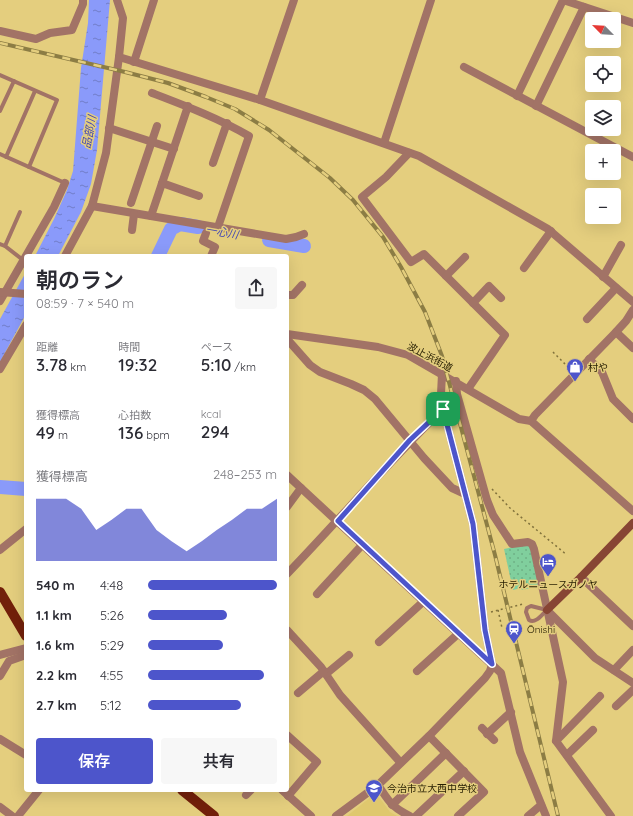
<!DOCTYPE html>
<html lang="ja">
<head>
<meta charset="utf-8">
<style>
  :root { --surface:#fff; --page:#f7f7f7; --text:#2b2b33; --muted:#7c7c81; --accent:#4d55cb }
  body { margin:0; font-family:Quicksand,"Noto Sans JP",sans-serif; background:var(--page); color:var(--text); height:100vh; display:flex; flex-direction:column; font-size:15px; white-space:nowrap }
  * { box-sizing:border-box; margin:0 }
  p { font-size:13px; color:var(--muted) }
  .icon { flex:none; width:22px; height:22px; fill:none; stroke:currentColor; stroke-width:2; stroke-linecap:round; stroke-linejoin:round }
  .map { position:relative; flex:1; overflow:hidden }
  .drawer { position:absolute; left:24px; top:254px; width:265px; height:538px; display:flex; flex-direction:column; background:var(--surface); border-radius:4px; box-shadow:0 4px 16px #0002 }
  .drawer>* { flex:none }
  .needle { width:26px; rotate:294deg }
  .buttons { position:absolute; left:585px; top:12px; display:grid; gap:8px }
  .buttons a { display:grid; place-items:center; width:36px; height:36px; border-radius:4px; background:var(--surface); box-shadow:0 4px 16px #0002; font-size:20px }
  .pin { position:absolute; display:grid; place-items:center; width:34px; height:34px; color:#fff; margin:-17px; border-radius:8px; box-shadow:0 2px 6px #0006 }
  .round { display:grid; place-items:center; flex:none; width:42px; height:42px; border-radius:4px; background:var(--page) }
  .overview { display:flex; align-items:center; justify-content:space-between; height:68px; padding:0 12px }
  h1 { font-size:22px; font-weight:600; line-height:30px }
  .metrics { display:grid; grid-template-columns:repeat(3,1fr); gap:6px; height:68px; padding:4px 12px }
  .metrics div { display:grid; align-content:center }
  .metrics b { font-size:17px; font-weight:600 }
  .metrics small { font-size:11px; font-weight:400 }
  .metrics p { font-size:11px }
  .chart { height:112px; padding:8px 12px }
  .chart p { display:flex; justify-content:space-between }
  .chart svg { width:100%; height:72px; margin-top:4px; fill:var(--accent); opacity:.7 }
  .cta { display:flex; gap:8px; margin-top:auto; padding:8px 12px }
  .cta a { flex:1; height:46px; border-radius:4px; background:var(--accent); color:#fff; font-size:16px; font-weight:600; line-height:46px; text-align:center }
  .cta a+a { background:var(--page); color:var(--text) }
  ul { padding:0 12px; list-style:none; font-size:13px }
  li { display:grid; grid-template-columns:64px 48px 1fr; align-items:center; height:30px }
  li i { height:10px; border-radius:5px; background:var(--accent) }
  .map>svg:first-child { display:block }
  .built { fill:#dfc86e }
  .park { fill:url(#park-dots) }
  .water { fill:url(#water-ripples) }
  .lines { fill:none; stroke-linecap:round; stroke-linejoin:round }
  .river { stroke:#8a9afa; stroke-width:14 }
  .path { stroke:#81723c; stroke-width:1.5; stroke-dasharray:2 3; stroke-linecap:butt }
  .service { stroke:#a27366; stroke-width:4 }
  .minor { stroke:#a27366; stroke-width:8 }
  .tertiary { stroke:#a27366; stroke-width:8 }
  .secondary { stroke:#874534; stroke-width:8 }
  .primary { stroke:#72200a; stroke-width:10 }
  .rail-casing { stroke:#8c7d44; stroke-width:4 }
  .rail { stroke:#e4ce7e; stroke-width:2.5; stroke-dasharray:8; stroke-linecap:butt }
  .route-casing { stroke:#fff; stroke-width:8 }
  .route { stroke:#4d55cb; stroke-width:5 }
  .labels { text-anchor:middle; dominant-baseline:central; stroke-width:3; stroke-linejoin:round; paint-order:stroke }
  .street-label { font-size:10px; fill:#251d00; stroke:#e4ce7e }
  .poi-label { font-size:10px; fill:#251d00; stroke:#e4ce7e; text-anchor:start }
  .water-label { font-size:11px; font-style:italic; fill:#4146b3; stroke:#e4ce7e }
</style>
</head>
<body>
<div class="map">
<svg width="633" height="816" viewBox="0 0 633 816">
  <defs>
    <pattern id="park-dots" width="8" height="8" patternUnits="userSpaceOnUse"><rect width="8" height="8" fill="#80cf9d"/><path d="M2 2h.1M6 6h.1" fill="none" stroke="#6eb185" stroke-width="1.8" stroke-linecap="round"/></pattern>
    <pattern id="water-ripples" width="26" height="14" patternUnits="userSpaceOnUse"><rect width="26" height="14" fill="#8a9afa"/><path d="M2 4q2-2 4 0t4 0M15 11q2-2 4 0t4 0" fill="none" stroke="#717dc8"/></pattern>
  </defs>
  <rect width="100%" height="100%" fill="#e4ce7e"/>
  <path class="built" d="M376 793 390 812 397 816H347Z"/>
  <path class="park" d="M526 544 530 545 539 586 522 590 521 588 513 590 504 549Z"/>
  <g class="water">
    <path d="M89 0H110L97 150 91 184 81 212 58 256H35L54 219 67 190 73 171 81 68 88 23Z"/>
    <path d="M26 272V314L0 362V319Z"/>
  </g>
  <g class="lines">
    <g class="river">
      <path d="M269 240 304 246"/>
      <path d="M158 256 171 229 180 224 198 227"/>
      <path d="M0 487 26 489"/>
    </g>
    <g class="path">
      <path d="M553 352 570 369"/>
      <path d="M492 489 510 508 567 555"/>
      <path d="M498 610 502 628"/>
      <path d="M491 612 523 604"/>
    </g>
    <g class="service">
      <path d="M0 75 57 100 29 167"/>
      <path d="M0 111 14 81"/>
      <path d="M0 154 65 183"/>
      <path d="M6 157 35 91"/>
      <path d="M0 244 5 246 23 260"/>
      <path d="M5 246 20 212"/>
      <path d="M531 606 547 610C542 614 536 624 529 620L526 612 527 608Z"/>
    </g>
    <g class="minor">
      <path d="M117 0 123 18 119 57 260 100"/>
      <path d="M294 0 260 100 419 156 548 229 633 302"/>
      <path d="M563 0 633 23"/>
      <path d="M0 31 36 39 50 33 72 30 83 4V0"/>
      <path d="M134 62 154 0"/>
      <path d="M464 67 633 157"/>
      <path d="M152 93C186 106 218 118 249 136L218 227"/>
      <path d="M517 96 563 0"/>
      <path d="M536 106 584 7"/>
      <path d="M109 128 174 149"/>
      <path d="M384 143 431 0"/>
      <path d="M409 153 386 177 362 197 411 262 424 254 505 335 468 389"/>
      <path d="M213 163 227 123"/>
      <path d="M162 183 199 196"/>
      <path d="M131 203 157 126"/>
      <path d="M92 206 286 239 296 237 304 234"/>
      <path d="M151 216 188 106"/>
      <path d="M132 230 134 214"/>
      <path d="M206 233 203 241 215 247 211 256"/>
      <path d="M524 268 551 231"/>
      <path d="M446 276 465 257"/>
      <path d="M603 277 621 245"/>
      <path d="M287 295H293L302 285"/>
      <path d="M0 301 54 207 65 183"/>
      <path d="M473 303 489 286 501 298"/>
      <path d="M587 319 616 288"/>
      <path d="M616 332 633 348"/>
      <path d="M287 339 310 365 320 372 351 384 364 390 375 399 424 458 452 488 465 494"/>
      <path d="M589 359 602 372 613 399 633 419"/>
      <path d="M0 369 26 325"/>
      <path d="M456 381 457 394 487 500 493 515 512 544 528 542 532 544 534 549 563 682 556 741 611 816"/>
      <path d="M531 421 535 415 616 332 626 321 633 310"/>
      <path d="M287 475 501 673 520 752 546 816"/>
      <path d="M287 507 301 488"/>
      <path d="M0 550 26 529"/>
      <path d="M287 574C340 519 389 461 443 409"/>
      <path d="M581 577 633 626"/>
      <path d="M317 594 363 544"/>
      <path d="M547 610 595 658 633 683"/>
      <path d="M287 630 321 667 340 695 400 762"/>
      <path d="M379 642 424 601"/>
      <path d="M0 655 26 648"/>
      <path d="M614 670 633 650"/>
      <path d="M417 671 459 633"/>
      <path d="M326 674 349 655"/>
      <path d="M0 676 9 661 26 655"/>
      <path d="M298 693 324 671"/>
      <path d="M616 706 633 690"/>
      <path d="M482 728 494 740"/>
      <path d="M487 734 511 712"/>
      <path d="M287 735 317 762 288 796"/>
      <path d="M429 736 484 792 458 816"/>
      <path d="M0 739 26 755"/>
      <path d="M556 741 600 696"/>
      <path d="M567 755 593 730"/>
      <path d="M378 785C389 801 391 807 410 816"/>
      <path d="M282 790 311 816"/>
      <path d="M246 795 251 790"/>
      <path d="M392 805 446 753"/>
      <path d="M0 807 12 816"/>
      <path d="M18 816 39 790"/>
      <path d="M336 816 378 785 429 736 485 678 490 671 492 664 485 630 473 524 443 409 441 394 442 374"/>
      <path d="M416 816 464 771"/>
      <path d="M528 816 541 805"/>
    </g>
    <g class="tertiary">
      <path d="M65 256 92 206 106 153 119 57"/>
      <path d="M0 292 26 294"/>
      <path d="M287 334 378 347 408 355 519 419 531 421 633 511"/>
    </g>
    <path class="secondary" d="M547 610 581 577 633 523"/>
    <g class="primary">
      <path d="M0 592 26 636"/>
      <path d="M182 790 214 816"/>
    </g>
    <g class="rail-casing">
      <path id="rail" d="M0 43 125 72 168 83 206 97 235 109 269 130 330 178 353 200 383 237 401 267 425 312 442 356 495 555 558 816"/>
    </g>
    <use href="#rail" class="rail"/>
  </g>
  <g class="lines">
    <g class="route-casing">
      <path id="route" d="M443 409 473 524 485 630 492 664 338 521 410 440Z"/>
    </g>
    <use href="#route" class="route"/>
  </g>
  <defs>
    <g id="shop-pin" transform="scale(0.9)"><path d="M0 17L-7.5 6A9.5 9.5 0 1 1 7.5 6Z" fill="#4d55cb" stroke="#e4ce7e"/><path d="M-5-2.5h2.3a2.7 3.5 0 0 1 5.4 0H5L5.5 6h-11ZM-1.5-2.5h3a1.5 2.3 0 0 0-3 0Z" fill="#fff"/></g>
    <g id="hotel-pin" transform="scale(0.9)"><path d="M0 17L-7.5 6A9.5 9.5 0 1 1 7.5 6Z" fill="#4d55cb" stroke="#e4ce7e"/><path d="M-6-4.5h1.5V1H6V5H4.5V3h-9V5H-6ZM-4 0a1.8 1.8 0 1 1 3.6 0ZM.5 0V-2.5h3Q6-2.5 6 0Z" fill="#fff"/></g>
    <g id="station-pin" transform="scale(0.9)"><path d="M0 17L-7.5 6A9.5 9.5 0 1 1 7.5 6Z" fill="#4d55cb" stroke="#e4ce7e"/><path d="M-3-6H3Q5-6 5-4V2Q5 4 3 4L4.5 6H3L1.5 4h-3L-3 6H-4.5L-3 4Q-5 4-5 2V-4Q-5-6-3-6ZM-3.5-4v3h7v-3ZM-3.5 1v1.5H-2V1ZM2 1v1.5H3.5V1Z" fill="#fff"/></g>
    <g id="school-pin" transform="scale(0.9)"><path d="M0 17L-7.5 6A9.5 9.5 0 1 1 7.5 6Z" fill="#4d55cb" stroke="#e4ce7e"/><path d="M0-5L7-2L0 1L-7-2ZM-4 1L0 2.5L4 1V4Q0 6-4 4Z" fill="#fff"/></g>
  </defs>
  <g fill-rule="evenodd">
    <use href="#shop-pin" x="575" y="367"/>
    <use href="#hotel-pin" x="548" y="562"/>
    <use href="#station-pin" x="514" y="629"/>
    <use href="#school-pin" x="374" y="788"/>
  </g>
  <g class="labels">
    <g class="street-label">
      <text transform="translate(430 357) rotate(28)">波止浜街道</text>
    </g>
    <g class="poi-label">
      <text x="588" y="367">村や</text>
      <text x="548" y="584" text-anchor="middle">ホテルニュースガノヤ</text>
      <text x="527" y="629">Ōnishi</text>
      <text x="387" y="788">今治市立大西中学校</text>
    </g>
    <g class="water-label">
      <text transform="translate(89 132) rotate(-79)">品部川</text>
      <text transform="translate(222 232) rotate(10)">一心川</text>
    </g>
  </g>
</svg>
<div class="buttons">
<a><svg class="needle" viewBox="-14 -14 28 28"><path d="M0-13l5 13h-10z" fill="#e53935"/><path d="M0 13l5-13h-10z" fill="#7c7c81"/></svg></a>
<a><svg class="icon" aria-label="locate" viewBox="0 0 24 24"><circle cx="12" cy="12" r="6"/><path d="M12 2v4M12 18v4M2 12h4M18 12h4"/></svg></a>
<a><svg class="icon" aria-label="layers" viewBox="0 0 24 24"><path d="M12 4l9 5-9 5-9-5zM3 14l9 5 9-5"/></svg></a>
<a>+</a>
<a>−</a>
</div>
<div class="pin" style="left:443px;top:409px;background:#1e9e55"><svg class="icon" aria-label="arrive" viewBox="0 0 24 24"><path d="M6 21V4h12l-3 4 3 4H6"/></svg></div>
<section class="drawer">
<div class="overview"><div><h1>朝のラン</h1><p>08:59 · 7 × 540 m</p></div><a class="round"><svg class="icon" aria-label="share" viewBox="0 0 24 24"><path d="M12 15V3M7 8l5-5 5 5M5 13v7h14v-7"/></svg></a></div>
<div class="metrics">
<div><p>距離</p><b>3.78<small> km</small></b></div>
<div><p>時間</p><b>19:32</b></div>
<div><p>ペース</p><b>5:10<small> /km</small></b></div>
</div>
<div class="metrics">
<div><p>獲得標高</p><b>49<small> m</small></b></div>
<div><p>心拍数</p><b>136<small> bpm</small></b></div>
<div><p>kcal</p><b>294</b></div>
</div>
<div class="chart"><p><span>獲得標高</span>248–253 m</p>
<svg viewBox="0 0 160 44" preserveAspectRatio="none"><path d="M0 44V6L10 6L20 6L30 12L40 25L50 19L60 12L70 12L80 25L90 32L100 38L110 32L120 25L130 19L140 12L150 12L160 6V44z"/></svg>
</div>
<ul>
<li><b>540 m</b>4:48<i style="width:100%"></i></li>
<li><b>1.1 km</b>5:26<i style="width:61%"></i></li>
<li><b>1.6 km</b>5:29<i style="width:58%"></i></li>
<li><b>2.2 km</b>4:55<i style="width:90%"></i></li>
<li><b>2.7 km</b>5:12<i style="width:72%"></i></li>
</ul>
<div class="cta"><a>保存</a><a>共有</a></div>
</section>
</div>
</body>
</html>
